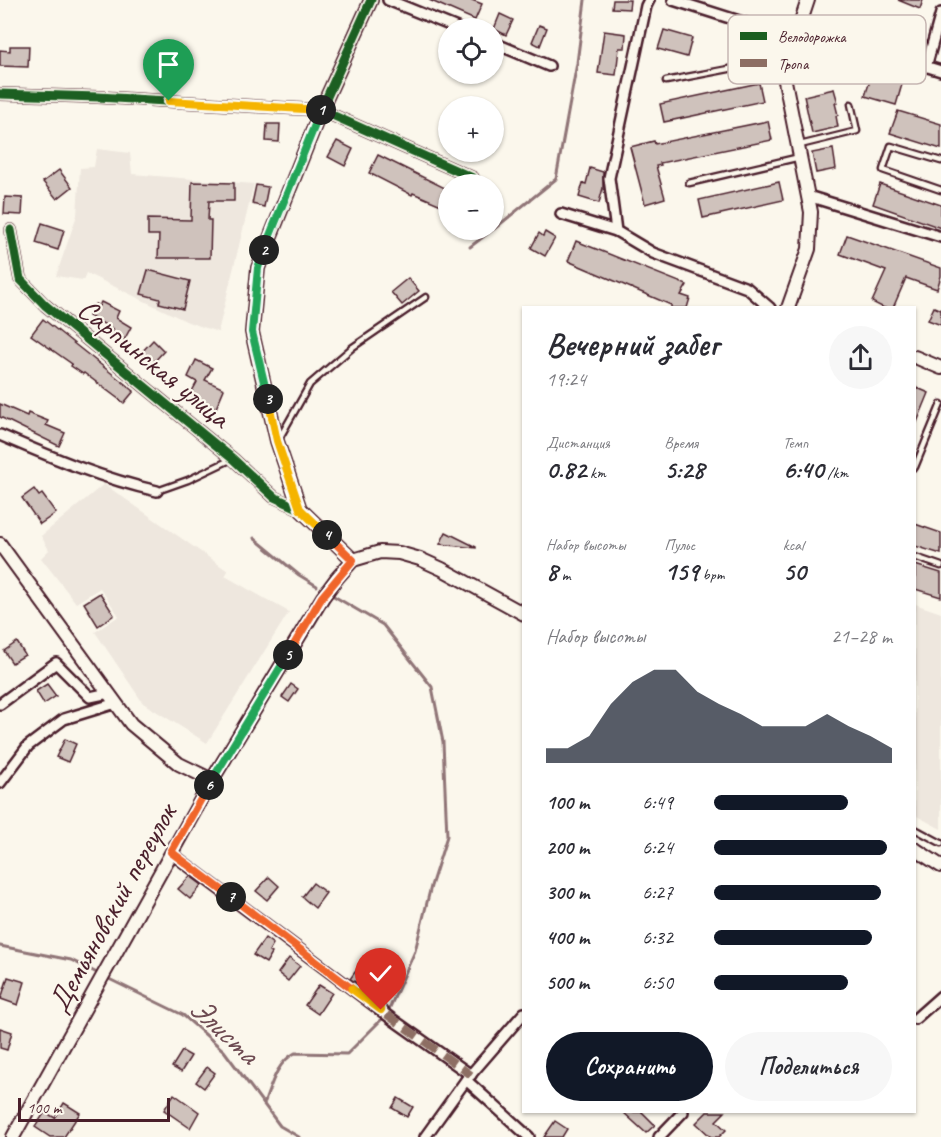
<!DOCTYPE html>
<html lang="ru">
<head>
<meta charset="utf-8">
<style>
  :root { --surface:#fff; --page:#f7f7f7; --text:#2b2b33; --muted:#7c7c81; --accent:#111827 }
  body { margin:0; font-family:Caveat,sans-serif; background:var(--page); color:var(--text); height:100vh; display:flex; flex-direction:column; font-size:22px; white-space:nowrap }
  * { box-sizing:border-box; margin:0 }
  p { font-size:20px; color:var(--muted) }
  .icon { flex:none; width:33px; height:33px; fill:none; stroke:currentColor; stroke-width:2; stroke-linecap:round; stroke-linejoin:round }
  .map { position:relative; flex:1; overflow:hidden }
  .side { position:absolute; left:522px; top:306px; width:394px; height:807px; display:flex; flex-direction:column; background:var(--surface); border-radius:0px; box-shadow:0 2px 4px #0004 }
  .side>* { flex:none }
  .fabs { position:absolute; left:438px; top:18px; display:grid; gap:12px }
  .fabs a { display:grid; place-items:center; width:66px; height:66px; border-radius:50%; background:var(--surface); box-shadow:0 2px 4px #0004; font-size:30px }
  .scale { position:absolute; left:18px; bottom:15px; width:152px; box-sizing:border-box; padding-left:6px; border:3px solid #4a1f2b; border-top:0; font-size:16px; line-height:21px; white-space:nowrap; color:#4a1f2b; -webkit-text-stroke:4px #fbf7ec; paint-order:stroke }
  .pin { position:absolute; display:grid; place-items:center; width:51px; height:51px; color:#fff; margin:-62px -26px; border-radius:50% 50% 50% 0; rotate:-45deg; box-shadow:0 0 6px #0007 }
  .pin .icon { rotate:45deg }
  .km { position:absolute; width:30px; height:30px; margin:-15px; border-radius:50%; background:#222; color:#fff; font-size:16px; line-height:30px; text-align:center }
  .round { display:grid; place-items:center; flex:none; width:63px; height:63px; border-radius:32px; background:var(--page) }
  .head { display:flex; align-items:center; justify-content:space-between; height:102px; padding:0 24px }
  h1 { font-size:33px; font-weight:700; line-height:45px }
  .stats { display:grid; grid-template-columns:repeat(3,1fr); gap:9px; height:102px; padding:6px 24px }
  .stats div { display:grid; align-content:center }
  .stats b { font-size:26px; font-weight:700 }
  .stats small { font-size:16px; font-weight:400 }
  .stats p { font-size:16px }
  .chart { height:168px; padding:12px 24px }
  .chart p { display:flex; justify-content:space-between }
  .chart svg { width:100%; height:108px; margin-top:6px; fill:var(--accent); opacity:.7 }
  .cta { display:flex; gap:12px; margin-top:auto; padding:12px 24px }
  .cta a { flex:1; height:69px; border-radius:36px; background:var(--accent); color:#fff; font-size:24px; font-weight:700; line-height:69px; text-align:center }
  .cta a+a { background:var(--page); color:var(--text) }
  ul { padding:0 24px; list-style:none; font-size:20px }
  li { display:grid; grid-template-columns:96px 72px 1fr; align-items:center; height:45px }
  li i { height:15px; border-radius:8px; background:var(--accent) }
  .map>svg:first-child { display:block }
  .built { fill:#eee7de }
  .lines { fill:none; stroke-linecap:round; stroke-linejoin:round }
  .stream { stroke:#907477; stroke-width:3 }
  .building { fill:#cfc2bc; stroke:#4a1f2b; stroke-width:1.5 }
  .lane-casing { stroke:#4a1f2b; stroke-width:9 }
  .street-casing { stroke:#4a1f2b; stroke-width:14 }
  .secondary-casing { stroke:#4a1f2b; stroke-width:16 }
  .lane { stroke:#fbf7ec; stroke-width:4.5 }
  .street { stroke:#fbf7ec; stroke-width:9 }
  .secondary { stroke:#fbf7ec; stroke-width:12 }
  .quiet { stroke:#8d6e63; stroke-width:8; stroke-dasharray:15 8; stroke-linecap:butt }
  .cycleway-casing { stroke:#fbf7ec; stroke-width:13 }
  .cycleway { stroke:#1b5e20; stroke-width:9 }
  .split-1-casing { stroke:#fff; stroke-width:12 }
  .split-2-casing { stroke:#fff; stroke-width:12 }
  .split-3-casing { stroke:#fff; stroke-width:12 }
  .split-4-casing { stroke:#fff; stroke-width:12 }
  .split-5-casing { stroke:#fff; stroke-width:12 }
  .split-6-casing { stroke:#fff; stroke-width:12 }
  .split-7-casing { stroke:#fff; stroke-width:12 }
  .split-8-casing { stroke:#fff; stroke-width:12 }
  .split-9-casing { stroke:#fff; stroke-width:12 }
  .split-1 { stroke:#f5b400; stroke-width:8 }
  .split-2 { stroke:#22a559; stroke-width:8 }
  .split-3 { stroke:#22a559; stroke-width:8 }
  .split-4 { stroke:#f5b400; stroke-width:8 }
  .split-5 { stroke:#f0652b; stroke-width:8 }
  .split-6 { stroke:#22a559; stroke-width:8 }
  .split-7 { stroke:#f0652b; stroke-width:8 }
  .split-8 { stroke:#f0652b; stroke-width:8 }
  .split-9 { stroke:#f5b400; stroke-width:8 }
  .labels { text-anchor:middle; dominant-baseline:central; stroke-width:4.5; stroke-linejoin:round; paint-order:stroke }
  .street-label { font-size:30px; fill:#4a1f2b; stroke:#fbf7ec }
  .water-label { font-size:32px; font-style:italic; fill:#6d4a51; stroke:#fbf7ec }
  .key { fill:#fbf7ec; stroke:#c6b6b2; stroke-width:1.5 }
  .key-label { font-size:16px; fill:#4a1f2b }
</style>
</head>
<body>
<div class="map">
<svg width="941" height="1137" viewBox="0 0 941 1137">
  <rect width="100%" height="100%" fill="#fbf7ec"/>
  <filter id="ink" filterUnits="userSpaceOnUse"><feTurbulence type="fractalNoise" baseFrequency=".0167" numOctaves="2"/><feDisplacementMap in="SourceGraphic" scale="12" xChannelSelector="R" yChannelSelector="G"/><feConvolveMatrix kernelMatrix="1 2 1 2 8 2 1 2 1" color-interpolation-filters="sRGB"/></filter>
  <g filter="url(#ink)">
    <g class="built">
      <path d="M97 149 130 153 132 174 254 184 218 332 188 322 86 273 83 280 56 276 77 215 80 168 94 167Z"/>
      <path d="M104 484 228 571 225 576 289 612 207 743 143 703 95 632 119 616 100 588 76 603 41 558 49 550 41 536Z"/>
      <path d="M915 604 941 613V829L915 815Z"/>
    </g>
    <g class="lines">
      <g class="stream">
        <path d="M494 229 556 179 577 63 585 0"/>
        <path d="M470 247 492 230"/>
        <path d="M254 538 299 575 317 586"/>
        <path d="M0 946 71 960 101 975"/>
        <path d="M107 978 183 1015 224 1051 280 1126 299 1137"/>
        <path d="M264 1104C271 1086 276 1063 295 1053L347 1054 387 1014 415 951 431 886 447 836 443 742 432 687 383 625 332 595"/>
      </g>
    </g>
    <g class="building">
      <path d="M429 0H472L482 4 475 20Z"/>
      <path d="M613 0H630L629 9 612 8Z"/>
      <path d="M898 0H923L920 9Z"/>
      <path d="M500 14 513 20 506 35 494 29Z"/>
      <path d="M539 25 547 28 540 46 532 42Z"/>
      <path d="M664 30 692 38 687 57 658 49Z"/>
      <path d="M604 31 626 34 625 48H619L616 75 598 73Z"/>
      <path d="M10 46H29L28 67 0 66V50L10 51Z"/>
      <path d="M875 65 905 74 896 105 865 96Z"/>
      <path d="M759 83 763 101 664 122 660 104Z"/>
      <path d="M834 89 838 103H835L838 115 836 116 838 127 812 133 804 96Z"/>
      <path d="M898 111 941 124V149L890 133Z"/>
      <path d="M768 121 772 140 660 163 661 165 656 166 665 198 645 204 630 147 654 141 655 144Z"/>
      <path d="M267 124H280L279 142 266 141Z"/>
      <path d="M337 141 353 149 345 166 328 157Z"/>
      <path d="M833 149 836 169 816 173 812 153Z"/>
      <path d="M378 155 447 189 441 205 413 193 412 195 369 173Z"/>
      <path d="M590 168 603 172V188L599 203 579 197 583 183 586 184Z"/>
      <path d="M59 170 72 187 57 199 43 182Z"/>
      <path d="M192 182 234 183V201H209L208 220H211L210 258H158L159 235H148V219L191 220Z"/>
      <path d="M779 182 783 200 703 218 699 200Z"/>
      <path d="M880 184 941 205V228L873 204Z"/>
      <path d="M256 185 268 187 264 207 252 204Z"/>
      <path d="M5 197 23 198 22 215 4 214Z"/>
      <path d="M42 223 64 230 58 250 36 243Z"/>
      <path d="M545 232 555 238 545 256 531 248 539 233 543 236Z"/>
      <path d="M847 235 941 268V276L937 289 906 278 893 308H884L872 302 886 271 840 254Z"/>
      <path d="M576 241 687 285 681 295 690 298 687 308H671V305L568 261Z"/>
      <path d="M148 270 190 281 183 309 159 303 160 299 141 294Z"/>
      <path d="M408 278 419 291 402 305 391 292Z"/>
      <path d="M101 302 119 311 116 318 131 327 123 342 110 335 113 329 89 316 95 304 99 306Z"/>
      <path d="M934 307 941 310V325L928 320Z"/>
      <path d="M43 319 134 391 124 403 84 373 83 374 71 366 72 364 31 335Z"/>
      <path d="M153 340 164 351 152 364 140 354Z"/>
      <path d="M196 360 212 368 205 380 224 389 216 408 190 395 197 382 188 377Z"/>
      <path d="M915 387 929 393 915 427Z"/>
      <path d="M0 404 27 416 28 413 48 421 46 425 65 433 59 446 0 417Z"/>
      <path d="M34 489 39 496 42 494 56 513 40 524 22 498Z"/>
      <path d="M915 524 941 533V554L915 546Z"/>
      <path d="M446 532 476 547V548L440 544Z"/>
      <path d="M915 565 941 573V597L915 589Z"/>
      <path d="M100 593 114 615 98 626 84 603Z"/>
      <path d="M17 642 25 655 12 663 4 651Z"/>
      <path d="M47 684 56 696 44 704 36 691Z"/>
      <path d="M291 684 298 689 289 702 282 697Z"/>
      <path d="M65 739 76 744 68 762 56 757Z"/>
      <path d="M190 876 202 885 190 899 178 889Z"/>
      <path d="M269 877 279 886 267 900 256 891Z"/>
      <path d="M313 883 326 893 315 908 302 897Z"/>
      <path d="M265 938 273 944 269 951 272 953 266 963 253 955Z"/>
      <path d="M368 954 377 961 368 973 371 975 363 986 350 979Z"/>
      <path d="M289 958 300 966 288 981 278 973Z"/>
      <path d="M8 977 25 982 18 1005 1 999Z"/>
      <path d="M319 985 332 993 318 1014 305 1005Z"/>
      <path d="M0 1028 12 1032 7 1050 0 1048Z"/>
      <path d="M182 1051 191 1056 181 1072 172 1067Z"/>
      <path d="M207 1067 215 1073 204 1088 196 1082Z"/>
      <path d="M174 1094 199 1112 190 1128 164 1110Z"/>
      <path d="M398 1098 413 1107 407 1117 392 1108Z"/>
      <path d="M64 1103 80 1113 64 1137H50L35 1127 45 1112 55 1118Z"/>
      <path d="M623 1112H642L655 1125 646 1133Z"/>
      <path d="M707 1112H725L716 1121 726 1130 719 1137H711L696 1123Z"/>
      <path d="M555 1121 567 1129 562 1137H544Z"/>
    </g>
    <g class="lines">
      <g class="lane-casing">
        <g id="lane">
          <path d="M666 81 787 58"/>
          <path d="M800 145 857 131 851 104"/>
          <path d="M941 161 891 146 883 170 941 190"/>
          <path d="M689 183 800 157"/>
          <path d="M279 439 310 384 353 347 426 297"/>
          <path d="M915 467 941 404"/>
          <path d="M157 491 188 480 232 459"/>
          <path d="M915 557 941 566"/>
          <path d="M915 829 941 843"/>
        </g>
      </g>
      <g class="street-casing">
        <g id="street">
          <path d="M388 0 457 28"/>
          <path d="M649 0 646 6 609 178 616 231 653 253 747 288 770 308"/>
          <path d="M673 0 796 39"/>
          <path d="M800 28 941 71"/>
          <path d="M494 43 549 66"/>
          <path d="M926 67 941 13"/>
          <path d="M0 94 98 97 321 110 473 178"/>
          <path d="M808 196 941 237"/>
          <path d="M561 214 616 231"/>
          <path d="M11 230 20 279 45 305 233 459 274 497 300 509"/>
          <path d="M0 435C51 457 103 479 157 491"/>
          <path d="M0 704 56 663 90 697 109 693"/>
          <path d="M0 783 28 746 64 719 116 703"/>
          <path d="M171 853 392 1019 471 1075"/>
          <path d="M915 1019 941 996"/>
          <path d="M466 1080 529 1137"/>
          <path d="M425 1137 466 1080 524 1013"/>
          <path d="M659 1137 683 1112"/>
        </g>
      </g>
      <g class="secondary-casing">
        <g id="secondary">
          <path d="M788 308 809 249 811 212 785 81 789 57 808 0"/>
          <path d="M915 357 941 368"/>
          <path d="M0 544 131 724 179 764 212 780"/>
          <path d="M353 560 300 509 277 441 252 332 258 268 321 110 371 0"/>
          <path d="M915 849 941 866"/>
          <path d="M13 1137 212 780 323 597 337 578 353 560 380 552 399 553 420 559 442 569 524 614"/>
        </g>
      </g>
      <use href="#lane" class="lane"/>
      <use href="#street" class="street"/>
      <use href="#secondary" class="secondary"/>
      <path class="quiet" d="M368 1001 471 1075"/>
      <g class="cycleway-casing">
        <g id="cycleway">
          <path d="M0 94 98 97 321 110 473 178"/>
          <path d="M11 230 20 279 45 305 233 459 274 497 300 509"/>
          <path d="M353 560 300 509 277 441 252 332 258 268 321 110 371 0"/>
        </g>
      </g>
      <use href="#cycleway" class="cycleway"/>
    </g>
  </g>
  <g class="lines" filter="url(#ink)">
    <g class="split-1-casing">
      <path id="split-1" d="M169 101 321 110"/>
    </g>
    <g class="split-2-casing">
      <path id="split-2" d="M264 250 321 110"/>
    </g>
    <g class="split-3-casing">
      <path id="split-3" d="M264 250 258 268 252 332 268 399"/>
    </g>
    <g class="split-4-casing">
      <path id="split-4" d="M268 399 277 441 300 509 327 535"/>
    </g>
    <g class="split-5-casing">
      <path id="split-5" d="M288 655 322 597 353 560 327 535"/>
    </g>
    <g class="split-6-casing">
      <path id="split-6" d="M209 785 288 655"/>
    </g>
    <g class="split-7-casing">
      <path id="split-7" d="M209 785 171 852 231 897"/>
    </g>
    <g class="split-8-casing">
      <path id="split-8" d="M231 897 352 989"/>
    </g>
    <g class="split-9-casing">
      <path id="split-9" d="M352 989 381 1010"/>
    </g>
    <use href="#split-1" class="split-1"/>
    <use href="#split-2" class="split-2"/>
    <use href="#split-3" class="split-3"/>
    <use href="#split-4" class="split-4"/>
    <use href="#split-5" class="split-5"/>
    <use href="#split-6" class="split-6"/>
    <use href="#split-7" class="split-7"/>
    <use href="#split-8" class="split-8"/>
    <use href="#split-9" class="split-9"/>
  </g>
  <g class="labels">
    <g class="street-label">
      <text transform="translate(154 363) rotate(39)">Сарпинская улица</text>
      <text transform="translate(112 908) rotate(-61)">Демьяновский переулок</text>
    </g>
    <g class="water-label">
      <text transform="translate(224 1030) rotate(43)">Элиста</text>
    </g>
  </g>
  <rect x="728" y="15" width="198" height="69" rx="9" class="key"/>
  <rect x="740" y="32" width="27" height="8" fill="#1b5e20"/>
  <rect x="740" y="59" width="27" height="8" fill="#8d6e63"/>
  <g class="key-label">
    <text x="778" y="42">Велодорожка</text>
    <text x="778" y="69">Тропа</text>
  </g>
</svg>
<div class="fabs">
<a><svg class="icon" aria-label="locate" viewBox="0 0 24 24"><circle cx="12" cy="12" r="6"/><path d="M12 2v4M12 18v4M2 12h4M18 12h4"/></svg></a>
<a>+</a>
<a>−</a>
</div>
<div class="scale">100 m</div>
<div class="pin" style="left:169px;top:101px;background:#1e9e55"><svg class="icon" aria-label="arrive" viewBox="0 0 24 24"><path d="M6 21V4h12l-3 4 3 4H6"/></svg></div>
<div class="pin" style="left:381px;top:1010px;background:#d93025"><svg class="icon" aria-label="check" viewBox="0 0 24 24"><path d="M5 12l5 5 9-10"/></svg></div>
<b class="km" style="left:321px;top:110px">1</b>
<b class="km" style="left:264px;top:250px">2</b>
<b class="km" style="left:268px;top:399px">3</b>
<b class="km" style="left:327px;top:535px">4</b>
<b class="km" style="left:288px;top:655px">5</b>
<b class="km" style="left:209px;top:785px">6</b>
<b class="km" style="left:231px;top:897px">7</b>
<section class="side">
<div class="head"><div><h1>Вечерний забег</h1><p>19:24</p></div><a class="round"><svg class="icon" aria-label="share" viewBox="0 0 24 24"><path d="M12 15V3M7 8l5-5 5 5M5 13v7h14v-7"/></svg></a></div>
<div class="stats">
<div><p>Дистанция</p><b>0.82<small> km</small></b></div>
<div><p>Время</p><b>5:28</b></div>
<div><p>Темп</p><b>6:40<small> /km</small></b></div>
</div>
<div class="stats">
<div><p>Набор высоты</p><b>8<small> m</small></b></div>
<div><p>Пульс</p><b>159<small> bpm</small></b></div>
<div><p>kcal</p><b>50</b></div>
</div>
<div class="chart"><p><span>Набор высоты</span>21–28 m</p>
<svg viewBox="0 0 160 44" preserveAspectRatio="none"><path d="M0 44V38L10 38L20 33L30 20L40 11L50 6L60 6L70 15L80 20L90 24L100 29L110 29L120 29L130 24L140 29L150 33L160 38V44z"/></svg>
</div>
<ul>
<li><b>100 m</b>6:49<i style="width:75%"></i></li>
<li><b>200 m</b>6:24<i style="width:97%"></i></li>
<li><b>300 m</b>6:27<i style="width:94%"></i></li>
<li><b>400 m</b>6:32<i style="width:89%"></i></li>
<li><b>500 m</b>6:50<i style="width:75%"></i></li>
</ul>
<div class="cta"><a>Сохранить</a><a>Поделиться</a></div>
</section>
</div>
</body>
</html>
